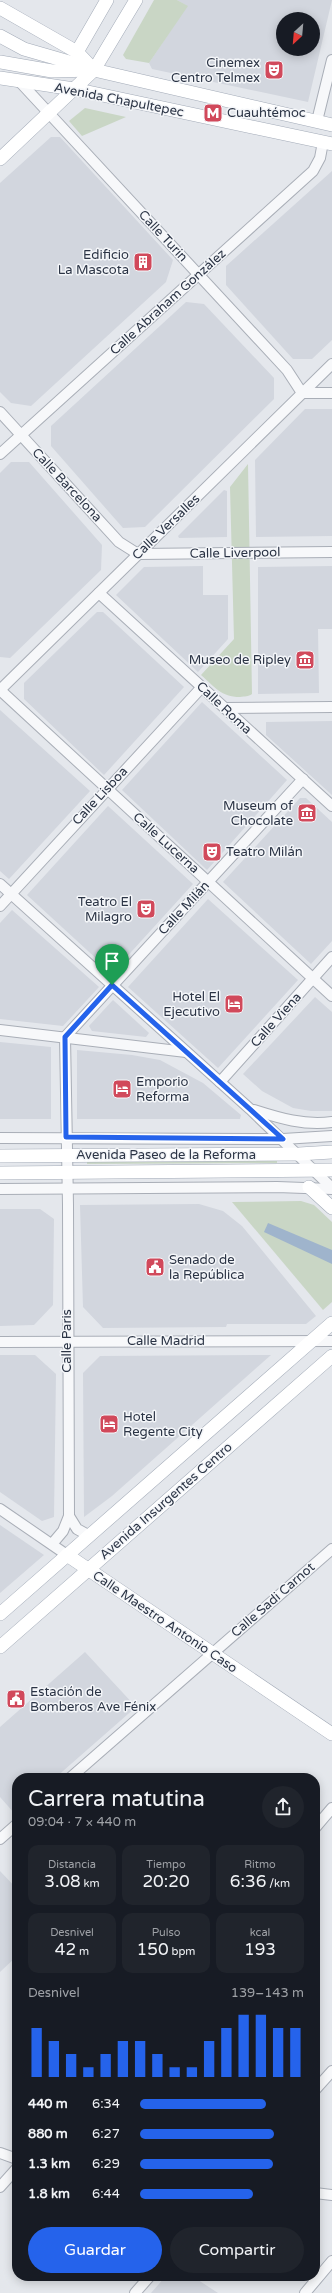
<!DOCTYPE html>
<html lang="es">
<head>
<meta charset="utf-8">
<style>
  :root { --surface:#171b24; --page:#20242c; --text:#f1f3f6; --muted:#9ea1a6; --accent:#2563eb }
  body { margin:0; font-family:"Varela Round",sans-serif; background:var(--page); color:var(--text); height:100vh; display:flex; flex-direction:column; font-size:15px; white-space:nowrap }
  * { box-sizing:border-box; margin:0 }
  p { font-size:13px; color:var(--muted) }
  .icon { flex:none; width:22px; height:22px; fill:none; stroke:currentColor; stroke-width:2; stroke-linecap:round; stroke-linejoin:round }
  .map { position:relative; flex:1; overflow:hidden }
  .panel { position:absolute; left:12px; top:1773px; width:308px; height:508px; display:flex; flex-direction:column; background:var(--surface); border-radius:16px; box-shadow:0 2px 10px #0003 }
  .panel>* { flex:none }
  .needle { width:26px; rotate:206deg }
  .fabs { position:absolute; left:276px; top:12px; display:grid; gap:8px }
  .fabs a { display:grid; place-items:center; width:44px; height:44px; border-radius:50%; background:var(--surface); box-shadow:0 2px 10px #0003; font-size:20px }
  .pin { position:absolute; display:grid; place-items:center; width:34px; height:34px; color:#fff; margin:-41px -17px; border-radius:50% 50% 50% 0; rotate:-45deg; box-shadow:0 0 4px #0007 }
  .pin .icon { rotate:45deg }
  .round { display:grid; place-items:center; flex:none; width:42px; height:42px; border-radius:21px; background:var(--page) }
  .head { display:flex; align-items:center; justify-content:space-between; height:68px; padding:0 16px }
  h1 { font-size:22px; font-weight:600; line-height:30px }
  .metrics { display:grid; grid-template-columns:repeat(3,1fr); gap:6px; height:68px; padding:4px 16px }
  .metrics div { display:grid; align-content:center; border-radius:10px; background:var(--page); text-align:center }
  .metrics b { font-size:17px; font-weight:600 }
  .metrics small { font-size:11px; font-weight:400 }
  .metrics p { font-size:11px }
  .chart { height:112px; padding:8px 16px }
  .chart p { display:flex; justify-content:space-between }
  .chart svg { width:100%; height:72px; margin-top:4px; stroke:var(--accent); stroke-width:6 }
  .button { display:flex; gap:8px; margin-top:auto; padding:8px 16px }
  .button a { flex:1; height:46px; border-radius:24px; background:var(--accent); color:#fff; font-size:16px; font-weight:600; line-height:46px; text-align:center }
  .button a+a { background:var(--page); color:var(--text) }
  ul { padding:0 16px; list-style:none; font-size:13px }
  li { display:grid; grid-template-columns:64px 48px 1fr; align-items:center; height:30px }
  li i { height:10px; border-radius:5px; background:var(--accent) }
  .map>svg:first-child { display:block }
  .built { fill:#d2d6de; fill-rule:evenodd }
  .green { fill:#c9d6c5 }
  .water { fill:#9fb4cc }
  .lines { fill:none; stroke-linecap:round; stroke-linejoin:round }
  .minor-casing { stroke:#a9aeb7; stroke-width:12 }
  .major-casing { stroke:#a3abb8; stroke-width:14 }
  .minor { stroke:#f7f8fa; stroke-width:10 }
  .major { stroke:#fff; stroke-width:13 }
  .route-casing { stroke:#fff; stroke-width:8 }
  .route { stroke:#2563eb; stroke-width:5 }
  .labels { text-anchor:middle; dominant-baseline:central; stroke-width:3; stroke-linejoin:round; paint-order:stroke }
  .poi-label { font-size:13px; fill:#2b3445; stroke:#f4f6f9; text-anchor:end }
  .street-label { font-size:13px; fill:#2b3445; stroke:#f4f6f9 }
</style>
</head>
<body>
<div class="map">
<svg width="332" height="2293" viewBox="0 0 332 2293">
  <rect width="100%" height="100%" fill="#e4e7ec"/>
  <g class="built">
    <path d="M177 0H332L308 102 152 69 149 63 187 6ZM283 19H313V49H283Z"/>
    <path d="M51 137H60L173 260 166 282 31 406 11 403 0 392V183Z"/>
    <path d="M332 171V340L312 359H293L226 285V266Z"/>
    <path d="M186 302 204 304 274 378V399L145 527 123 528 51 446V426Z"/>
    <path d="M305 409H332V536L256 537 255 460Z"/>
    <path d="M11 462H29L102 545 101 570 10 658 0 657V473Z"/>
    <path d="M224 490 227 491V537L179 538 178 536Z"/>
    <path d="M203 566V595H228V639L198 672 116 595 144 567Z"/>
    <path d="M332 566V629H318L319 693 258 694V567Z"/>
    <path d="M97 612H103L184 687 104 775 24 699V683Z"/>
    <path d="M202 702 287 780 207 870 122 790Z"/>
    <path d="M0 710 90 791 9 879 0 871Z"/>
    <path d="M332 721V795L266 735V722Z"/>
    <path d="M300 798H306L332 822V941L311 964 223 882Z"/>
    <path d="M108 806 193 884 112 973 27 895Z"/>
    <path d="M208 899 298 980 218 1068 128 987Z"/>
    <path d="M12 910 99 987 63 1026 0 1019V923Z"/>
    <path d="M315 997 332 1012V1111H311L293 1108 262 1091 243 1074Z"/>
    <path d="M113 1000 149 1033 146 1037 92 1031 89 1026Z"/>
    <path d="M0 1042 51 1047V1119H0Z"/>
    <path d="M77 1050 132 1055 160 1060 203 1083 241 1115 240 1119H77Z"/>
    <path d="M199 1204 223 1211 242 1226 316 1316 306 1324H227L226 1327 103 1328 83 1307 80 1205Z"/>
    <path d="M0 1209H40L54 1219 53 1305 34 1325 0 1326Z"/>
    <path d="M0 1355H35L56 1374 54 1517 42 1521 0 1492Z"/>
    <path d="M271 1355 112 1496 84 1517 83 1373 100 1356Z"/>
    <path d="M0 1525 44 1555 0 1593Z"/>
    <path d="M85 1652 136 1707 55 1778H17V1812L15 1814 0 1797V1727Z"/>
    <path d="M0 1871 17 1889V1956L0 1972Z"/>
    <path d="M166 2276H192L218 2293H151Z"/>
  </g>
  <g class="green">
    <path d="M154 0H177L188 6 149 63 126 59 123 55Z"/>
    <path d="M85 108 126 117 82 136 69 121Z"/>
    <path d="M248 464 252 694C248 697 245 696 240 697 221 697 215 687 201 675L234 639 230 487Z"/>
    <path d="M277 1161V1163L87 1164V1162Z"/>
    <path d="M301 1201 314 1205 332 1222V1302L323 1310 232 1202Z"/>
  </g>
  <path class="water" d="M268 1223 332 1250V1264L264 1232Z"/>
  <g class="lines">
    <g class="minor-casing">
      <g id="minor">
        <path d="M20 82 287 370 302 393H332"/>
        <path d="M317 121 332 60"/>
        <path d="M0 412 119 542 138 554 332 552"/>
        <path d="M0 454 313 171 320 158 323 142"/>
        <path d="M99 593 332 806"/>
        <path d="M0 690 332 364"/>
        <path d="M0 690 332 996"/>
        <path d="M225 708 332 707"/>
        <path d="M0 884 250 1109 332 1188"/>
        <path d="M0 906 202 687"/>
        <path d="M0 1030 186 1052"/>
        <path d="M220 1082 332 957"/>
        <path d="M254 1110C279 1118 305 1126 332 1122"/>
        <path d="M0 1138 283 1139 332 1136"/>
        <path d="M0 1189 277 1187 332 1189"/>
        <path d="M0 1342 332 1341"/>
        <path d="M0 1509 67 1555"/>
        <path d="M88 1535 77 1529 69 1516 68 1205 65 1037 303 779"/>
        <path d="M52 1544 63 1531 69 1516"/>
        <path d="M70 1778 332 1549"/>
        <path d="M315 1828 332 1808"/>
        <path d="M0 1839 17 1824"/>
        <path d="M315 2090 332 2071"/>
        <path d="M0 2153 17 2159"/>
        <path d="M0 2187 17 2168"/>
        <path d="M315 2193 332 2195"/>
        <path d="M135 2293 150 2276"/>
        <path d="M305 2293 332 2261"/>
      </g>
    </g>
    <g class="major-casing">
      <g id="major">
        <path d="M0 8 77 52 94 70"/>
        <path d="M0 36 24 49 83 66"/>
        <path d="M77 52 107 0"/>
        <path d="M0 62 52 71 94 70 332 125"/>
        <path d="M0 78 74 89 332 144"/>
        <path d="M0 159 94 70 136 0"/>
        <path d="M0 1156 299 1154 332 1152"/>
        <path d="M0 1173 332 1170"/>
        <path d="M309 1187 332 1208"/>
        <path d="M67 1555 332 1734"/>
        <path d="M0 1614 332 1323"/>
        <path d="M0 1647 332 1356"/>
      </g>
    </g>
    <use href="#minor" class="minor"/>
    <use href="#major" class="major"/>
  </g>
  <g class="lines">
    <g class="route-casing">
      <path id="route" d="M112 985 283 1139 66 1137 65 1037Z"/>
    </g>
    <use href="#route" class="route"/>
  </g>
  <defs>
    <g id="theatre-square" transform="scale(1)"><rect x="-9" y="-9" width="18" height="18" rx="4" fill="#d1495b" stroke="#f4f6f9"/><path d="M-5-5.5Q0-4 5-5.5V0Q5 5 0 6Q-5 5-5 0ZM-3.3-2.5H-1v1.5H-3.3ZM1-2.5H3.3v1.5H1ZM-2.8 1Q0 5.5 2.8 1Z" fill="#fff"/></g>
    <g id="metro-square" transform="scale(1)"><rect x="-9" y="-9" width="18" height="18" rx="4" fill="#d1495b" stroke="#f4f6f9"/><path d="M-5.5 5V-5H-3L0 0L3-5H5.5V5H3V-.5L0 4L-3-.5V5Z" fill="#fff"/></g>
    <g id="building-square" transform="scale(1)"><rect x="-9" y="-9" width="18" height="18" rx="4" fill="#d1495b" stroke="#f4f6f9"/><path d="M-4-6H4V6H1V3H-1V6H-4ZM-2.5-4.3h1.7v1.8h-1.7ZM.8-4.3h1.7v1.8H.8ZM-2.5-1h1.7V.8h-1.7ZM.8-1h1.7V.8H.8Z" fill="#fff"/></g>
    <g id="museum-square" transform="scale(1)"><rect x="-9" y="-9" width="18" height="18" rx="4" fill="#d1495b" stroke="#f4f6f9"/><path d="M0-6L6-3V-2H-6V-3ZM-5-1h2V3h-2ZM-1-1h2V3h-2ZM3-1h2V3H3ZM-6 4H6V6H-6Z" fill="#fff"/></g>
    <g id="hotel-square" transform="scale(1)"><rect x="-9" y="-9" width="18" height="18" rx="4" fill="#d1495b" stroke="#f4f6f9"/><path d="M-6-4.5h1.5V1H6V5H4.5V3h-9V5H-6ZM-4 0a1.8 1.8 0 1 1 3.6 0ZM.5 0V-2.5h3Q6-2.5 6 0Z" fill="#fff"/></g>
    <g id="civic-square" transform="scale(1)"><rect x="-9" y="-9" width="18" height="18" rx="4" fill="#d1495b" stroke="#f4f6f9"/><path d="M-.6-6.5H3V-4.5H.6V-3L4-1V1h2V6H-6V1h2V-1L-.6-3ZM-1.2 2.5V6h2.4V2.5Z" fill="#fff"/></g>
  </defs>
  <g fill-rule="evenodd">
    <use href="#theatre-square" x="274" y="70"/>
    <use href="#metro-square" x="213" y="113"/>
    <use href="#building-square" x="143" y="262"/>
    <use href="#museum-square" x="305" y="660"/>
    <use href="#museum-square" x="307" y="813"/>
    <use href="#theatre-square" x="212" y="852"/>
    <use href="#theatre-square" x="146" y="909"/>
    <use href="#hotel-square" x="234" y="1004"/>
    <use href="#hotel-square" x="122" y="1089"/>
    <use href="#civic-square" x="155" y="1267"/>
    <use href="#hotel-square" x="109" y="1424"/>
    <use href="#civic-square" x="16" y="1699"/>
  </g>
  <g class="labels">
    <g class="poi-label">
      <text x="260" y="63">Cinemex<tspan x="260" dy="15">Centro Telmex</tspan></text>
      <text x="227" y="113" text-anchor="start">Cuauhtémoc</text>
      <text x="129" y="255">Edificio<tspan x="129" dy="15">La Mascota</tspan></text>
      <text x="291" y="660">Museo de Ripley</text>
      <text x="293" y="806">Museum of<tspan x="293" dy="15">Chocolate</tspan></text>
      <text x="226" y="852" text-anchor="start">Teatro Milán</text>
      <text x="132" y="902">Teatro El<tspan x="132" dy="15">Milagro</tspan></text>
      <text x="220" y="997">Hotel El<tspan x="220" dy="15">Ejecutivo</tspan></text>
      <text x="136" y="1082" text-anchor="start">Emporio<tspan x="136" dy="15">Reforma</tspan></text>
      <text x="169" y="1260" text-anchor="start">Senado de<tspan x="169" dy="15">la República</tspan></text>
      <text x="123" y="1417" text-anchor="start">Hotel<tspan x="123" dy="15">Regente City</tspan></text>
      <text x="30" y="1692" text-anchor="start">Estación de<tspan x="30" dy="15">Bomberos Ave Fénix</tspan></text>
    </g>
    <g class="street-label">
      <text transform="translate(119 100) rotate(11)">Avenida Chapultepec</text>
      <text transform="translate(163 236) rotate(47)">Calle Turin</text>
      <text transform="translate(168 302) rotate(-42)">Calle Abraham González</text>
      <text transform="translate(67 485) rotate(47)">Calle Barcelona</text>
      <text transform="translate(166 527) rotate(-44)">Calle Versalles</text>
      <text transform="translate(235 553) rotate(-1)">Calle Liverpool</text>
      <text transform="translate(224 708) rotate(43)">Calle Roma</text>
      <text transform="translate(100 796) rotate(-47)">Calle Lisboa</text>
      <text transform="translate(166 843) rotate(42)">Calle Lucerna</text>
      <text transform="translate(184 908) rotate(-47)">Calle Milán</text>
      <text transform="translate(276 1020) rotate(-48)">Calle Viena</text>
      <text x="166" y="1155">Avenida Paseo de la Reforma</text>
      <text transform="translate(67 1341) rotate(-90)">Calle Paris</text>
      <text x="166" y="1341">Calle Madrid</text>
      <text transform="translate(166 1501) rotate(-41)">Avenida Insurgentes Centro</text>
      <text transform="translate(273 1600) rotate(-41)">Calle Sadi Carnot</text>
      <text transform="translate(165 1622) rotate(34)">Calle Maestro Antonio Caso</text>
    </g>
  </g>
</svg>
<div class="fabs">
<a><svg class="needle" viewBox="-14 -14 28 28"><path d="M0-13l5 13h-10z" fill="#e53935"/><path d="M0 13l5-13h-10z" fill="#9ea1a6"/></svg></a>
</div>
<div class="pin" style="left:112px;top:985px;background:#1e9e55"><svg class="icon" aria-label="arrive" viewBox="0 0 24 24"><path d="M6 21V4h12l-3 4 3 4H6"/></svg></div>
<section class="panel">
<div class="head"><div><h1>Carrera matutina</h1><p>09:04 · 7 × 440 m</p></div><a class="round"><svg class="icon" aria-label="share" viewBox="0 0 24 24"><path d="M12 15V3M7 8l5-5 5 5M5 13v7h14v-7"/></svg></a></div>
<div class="metrics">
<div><p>Distancia</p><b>3.08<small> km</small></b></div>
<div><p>Tiempo</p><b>20:20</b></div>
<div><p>Ritmo</p><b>6:36<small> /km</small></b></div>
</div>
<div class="metrics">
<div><p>Desnivel</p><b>42<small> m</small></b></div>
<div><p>Pulso</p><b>150<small> bpm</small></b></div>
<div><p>kcal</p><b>193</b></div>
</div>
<div class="chart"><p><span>Desnivel</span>139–143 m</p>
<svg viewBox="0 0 160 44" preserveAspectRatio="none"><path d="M5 44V14M15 44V22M25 44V30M35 44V38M45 44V30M55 44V22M65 44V22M75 44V30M85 44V38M95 44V38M105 44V22M115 44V14M125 44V6M135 44V6M145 44V14M155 44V14"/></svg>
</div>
<ul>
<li><b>440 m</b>6:34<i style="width:77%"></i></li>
<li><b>880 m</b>6:27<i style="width:82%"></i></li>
<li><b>1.3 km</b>6:29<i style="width:81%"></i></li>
<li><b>1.8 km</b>6:44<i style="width:69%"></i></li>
</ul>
<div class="button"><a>Guardar</a><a>Compartir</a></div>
</section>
</div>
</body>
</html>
